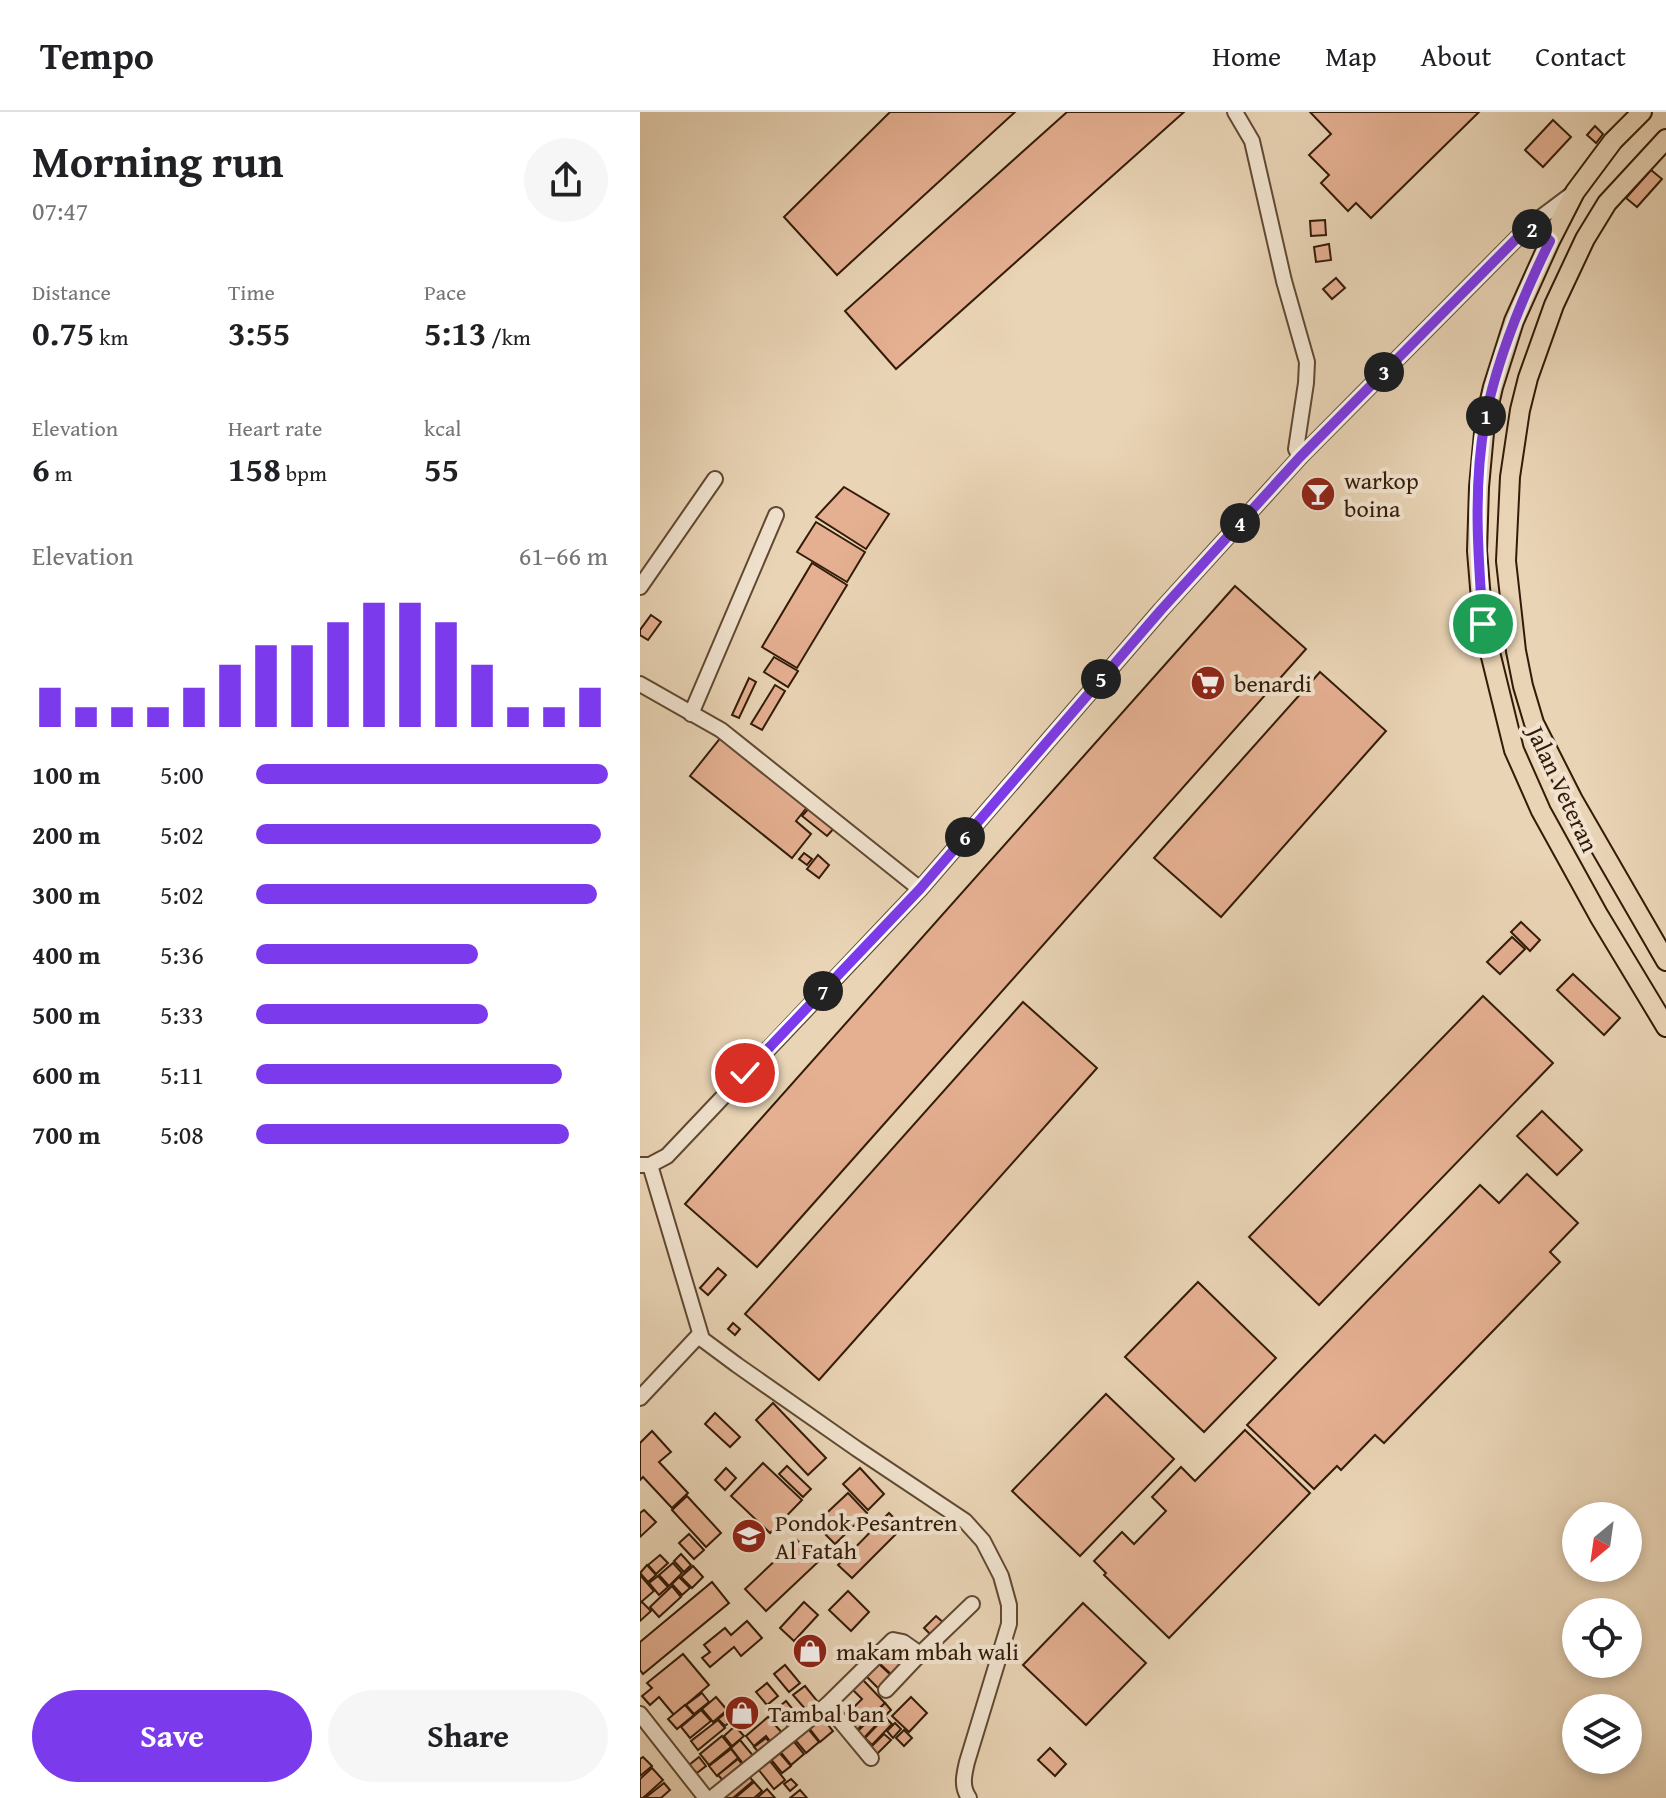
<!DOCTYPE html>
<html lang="en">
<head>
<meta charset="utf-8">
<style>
  :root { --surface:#fff; --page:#f6f6f6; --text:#202124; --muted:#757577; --line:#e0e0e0; --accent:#7c3aed }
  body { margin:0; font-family:"Gentium Book Plus",serif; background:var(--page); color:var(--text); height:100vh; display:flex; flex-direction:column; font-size:30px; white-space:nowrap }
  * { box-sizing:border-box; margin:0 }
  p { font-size:26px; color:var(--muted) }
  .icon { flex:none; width:44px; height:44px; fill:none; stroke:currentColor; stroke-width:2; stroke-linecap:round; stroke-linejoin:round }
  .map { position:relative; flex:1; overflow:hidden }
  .drawer { display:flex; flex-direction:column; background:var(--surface); width:640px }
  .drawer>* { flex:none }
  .needle { width:52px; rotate:209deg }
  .buttons { position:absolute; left:922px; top:1390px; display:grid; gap:16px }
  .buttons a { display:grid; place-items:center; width:80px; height:80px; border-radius:50%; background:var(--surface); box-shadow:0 4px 12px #0003; font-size:40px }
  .pin { position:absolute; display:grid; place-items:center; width:68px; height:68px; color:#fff; margin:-34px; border:4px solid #fff; border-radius:50%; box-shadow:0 2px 8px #0007 }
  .km { position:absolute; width:40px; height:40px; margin:-20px; border-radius:50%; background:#222; color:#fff; font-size:22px; line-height:40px; text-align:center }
  .round { display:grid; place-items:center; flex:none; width:84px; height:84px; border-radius:42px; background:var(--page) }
  .overview { display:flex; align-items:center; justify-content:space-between; height:136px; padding:0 32px }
  h1 { font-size:44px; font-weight:800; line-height:60px }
  .stats { display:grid; grid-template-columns:repeat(3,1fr); gap:12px; height:136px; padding:8px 32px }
  .stats div { display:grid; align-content:center }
  .stats b { font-size:34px; font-weight:800 }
  .stats small { font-size:22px; font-weight:400 }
  .stats p { font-size:22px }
  .chart { height:224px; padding:16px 32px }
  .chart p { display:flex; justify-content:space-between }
  .chart svg { width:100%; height:144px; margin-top:8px; stroke:var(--accent); stroke-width:6 }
  .primary-button { display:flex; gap:16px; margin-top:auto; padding:16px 32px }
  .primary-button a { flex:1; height:92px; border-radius:48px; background:var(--accent); color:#fff; font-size:32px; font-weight:800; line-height:92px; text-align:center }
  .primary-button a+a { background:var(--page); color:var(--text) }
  ul { padding:0 32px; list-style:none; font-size:26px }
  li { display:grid; grid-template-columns:128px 96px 1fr; align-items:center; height:60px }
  li i { height:20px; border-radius:10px; background:var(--accent) }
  header { display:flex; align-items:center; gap:48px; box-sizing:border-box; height:112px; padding:0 40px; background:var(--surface); border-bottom:2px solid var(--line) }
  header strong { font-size:38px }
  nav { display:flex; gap:44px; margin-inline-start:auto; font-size:28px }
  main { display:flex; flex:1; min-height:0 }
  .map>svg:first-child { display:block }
  .building { fill:#e5b092; stroke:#331b07; stroke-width:2 }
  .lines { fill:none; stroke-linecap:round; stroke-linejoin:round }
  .minor-casing { stroke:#604932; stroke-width:18 }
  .major-casing { stroke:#331b07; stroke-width:22 }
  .minor { stroke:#f1e3cf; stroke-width:14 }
  .major { stroke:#e9d4b5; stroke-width:18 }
  .route-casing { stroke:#fff; stroke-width:16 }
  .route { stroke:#7c3aed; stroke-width:10 }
  .labels { text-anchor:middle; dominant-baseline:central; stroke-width:8; stroke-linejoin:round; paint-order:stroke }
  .poi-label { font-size:24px; fill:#331b07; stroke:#f1e3cf; text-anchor:start }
  .street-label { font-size:24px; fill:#331b07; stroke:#f1e3cf }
</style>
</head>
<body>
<header>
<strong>Tempo</strong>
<nav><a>Home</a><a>Map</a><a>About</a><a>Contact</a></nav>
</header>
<main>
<section class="drawer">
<div class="overview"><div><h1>Morning run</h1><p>07:47</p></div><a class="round"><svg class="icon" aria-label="share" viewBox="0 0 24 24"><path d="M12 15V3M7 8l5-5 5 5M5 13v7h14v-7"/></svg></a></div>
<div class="stats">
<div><p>Distance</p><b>0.75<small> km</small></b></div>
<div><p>Time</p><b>3:55</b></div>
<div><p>Pace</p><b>5:13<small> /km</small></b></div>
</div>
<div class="stats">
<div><p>Elevation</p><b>6<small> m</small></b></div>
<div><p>Heart rate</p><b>158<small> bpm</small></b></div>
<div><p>kcal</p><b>55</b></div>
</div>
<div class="chart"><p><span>Elevation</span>61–66 m</p>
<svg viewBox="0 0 160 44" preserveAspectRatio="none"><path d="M5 44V32M15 44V38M25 44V38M35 44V38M45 44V32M55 44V25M65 44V19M75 44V19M85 44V12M95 44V6M105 44V6M115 44V12M125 44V25M135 44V38M145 44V38M155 44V32"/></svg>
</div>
<ul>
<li><b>100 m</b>5:00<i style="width:100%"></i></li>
<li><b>200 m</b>5:02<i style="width:98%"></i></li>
<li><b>300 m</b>5:02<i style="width:97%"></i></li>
<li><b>400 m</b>5:36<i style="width:63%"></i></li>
<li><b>500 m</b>5:33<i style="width:66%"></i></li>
<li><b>600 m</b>5:11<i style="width:87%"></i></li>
<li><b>700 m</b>5:08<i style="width:89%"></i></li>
</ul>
<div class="primary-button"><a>Save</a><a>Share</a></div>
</section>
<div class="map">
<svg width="1026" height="1686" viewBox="0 0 1026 1686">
  <rect width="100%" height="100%" fill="#e9d4b5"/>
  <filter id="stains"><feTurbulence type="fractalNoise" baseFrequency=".0025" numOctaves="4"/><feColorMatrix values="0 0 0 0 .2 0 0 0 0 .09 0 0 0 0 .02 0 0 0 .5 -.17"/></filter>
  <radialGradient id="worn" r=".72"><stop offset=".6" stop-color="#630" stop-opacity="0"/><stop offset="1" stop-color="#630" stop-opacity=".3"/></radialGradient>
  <g class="building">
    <path d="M250 0H375L197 163 144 105Z"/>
    <path d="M427 0H544L256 257 205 199Z"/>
    <path d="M670 0H839L731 106 716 91 708 99 681 71 689 63 669 43 691 22Z"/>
    <path d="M913 8 931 25 903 55 885 38Z"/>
    <path d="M955 14 963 22 956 31 947 23Z"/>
    <path d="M1011 58 1022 67 997 95 986 86Z"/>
    <path d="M685 108 686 123 671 124 670 109Z"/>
    <path d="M689 132 691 148 676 150 674 135Z"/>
    <path d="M696 166 705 176 692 187 683 177Z"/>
    <path d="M204 375 249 402 226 437 176 405Z"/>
    <path d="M176 410 225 440 207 470 157 440Z"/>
    <path d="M172 451 207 473 157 556 122 535Z"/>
    <path d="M595 474 666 537 117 1155 45 1092Z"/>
    <path d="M11 503 21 510 8 528 0 523V518Z"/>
    <path d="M134 545 158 559 148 575 124 560Z"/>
    <path d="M680 560 746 619 581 805 514 746Z"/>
    <path d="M109 566 116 570 99 606 92 603Z"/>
    <path d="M135 573 145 579 122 618 111 612Z"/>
    <path d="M82 624 168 694 156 709 171 722 152 746 50 664Z"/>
    <path d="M171 694 196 714 187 724 162 704Z"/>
    <path d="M164 741 172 747 167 753 159 747Z"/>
    <path d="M178 743 189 753 179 766 167 757Z"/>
    <path d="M881 810 900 828 890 839 871 820Z"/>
    <path d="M872 825 885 837 860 862 847 850Z"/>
    <path d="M933 862 980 906 964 923 917 878Z"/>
    <path d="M843 884 913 951 679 1193 609 1125Z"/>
    <path d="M383 890 457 956 179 1268 105 1202Z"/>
    <path d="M902 999 942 1038 917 1063 877 1024Z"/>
    <path d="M887 1062 938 1111 910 1140 920 1150 744 1331 735 1323 701 1358 697 1354 674 1377 607 1313 840 1073 859 1091Z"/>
    <path d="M78 1156 86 1163 68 1183 60 1176Z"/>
    <path d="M558 1170 636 1246 564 1320 485 1245Z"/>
    <path d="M93 1211 100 1217 95 1223 88 1217Z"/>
    <path d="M466 1282 534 1347 440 1444 372 1379Z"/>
    <path d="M133 1291 186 1346 168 1363 116 1308Z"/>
    <path d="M75 1301 100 1325 90 1335 65 1312Z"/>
    <path d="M605 1318 670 1381 529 1526 464 1463 466 1461 454 1449 482 1420 494 1432 526 1399 512 1385 541 1355 555 1369Z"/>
    <path d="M12 1319 31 1340 19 1350 48 1381 32 1396 3 1365 0 1368V1331Z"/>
    <path d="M123 1351 162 1388 130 1421 91 1384Z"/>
    <path d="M147 1354 171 1377 163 1385 139 1362Z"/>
    <path d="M86 1356 96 1366 85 1378 75 1368Z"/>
    <path d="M220 1356 244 1382 228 1398 203 1372Z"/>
    <path d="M208 1381 227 1401 195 1432 175 1412Z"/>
    <path d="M47 1384 81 1421 66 1435 32 1398Z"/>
    <path d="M4 1398 16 1410 0 1425V1401Z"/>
    <path d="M249 1401 263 1415 212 1466 198 1453Z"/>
    <path d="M49 1422 64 1438 54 1447 39 1431Z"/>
    <path d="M157 1428 178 1450 126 1499 105 1477Z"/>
    <path d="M41 1442 51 1453 44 1460 34 1449Z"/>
    <path d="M20 1443 28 1451 16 1462 8 1453Z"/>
    <path d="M33 1451 42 1461 29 1474 19 1463Z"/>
    <path d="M7 1453 16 1463 8 1470 0 1461Z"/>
    <path d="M53 1454 63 1465 52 1476 41 1465Z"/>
    <path d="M0 1463 14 1479 0 1491Z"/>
    <path d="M18 1464 28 1475 19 1483 9 1471Z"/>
    <path d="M39 1465 50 1476 42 1483 32 1472Z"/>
    <path d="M72 1470 89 1491 3 1562 0 1558V1530Z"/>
    <path d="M32 1474 41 1485 19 1505 10 1495Z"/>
    <path d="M208 1479 229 1500 211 1519 189 1498Z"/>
    <path d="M2 1490 11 1499 0 1509V1491Z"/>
    <path d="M164 1490 178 1503 154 1529 140 1516Z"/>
    <path d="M443 1491 506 1551 446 1613 383 1553Z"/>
    <path d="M296 1504 305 1512 293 1525 284 1516Z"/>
    <path d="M107 1509 122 1526 101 1544 94 1535 70 1555 62 1546 70 1540 64 1533 85 1516 91 1523Z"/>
    <path d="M255 1533 272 1550 255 1566 238 1550Z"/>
    <path d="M43 1542 69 1573 34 1603 19 1585 10 1593 2 1584 12 1576 7 1571Z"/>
    <path d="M238 1551 255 1567 242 1580 225 1563Z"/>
    <path d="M145 1553 160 1571 149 1580 134 1562Z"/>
    <path d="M222 1567 245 1591 214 1621 201 1608 222 1587 212 1577Z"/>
    <path d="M127 1571 138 1584 127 1593 116 1580Z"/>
    <path d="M165 1574 178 1590 167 1599 153 1583Z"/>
    <path d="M62 1581 69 1590 54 1602 46 1593Z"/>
    <path d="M76 1585 87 1598 73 1610 62 1597Z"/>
    <path d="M106 1585 114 1595 97 1609 89 1599Z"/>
    <path d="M271 1585 287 1601 269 1620 252 1604Z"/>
    <path d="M146 1589 159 1605 147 1614 134 1599Z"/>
    <path d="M245 1591 251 1598 239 1610 233 1603Z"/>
    <path d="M45 1593 54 1603 37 1617 28 1607Z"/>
    <path d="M61 1598 71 1609 50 1626 41 1615Z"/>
    <path d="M86 1601 92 1608 85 1614 78 1607Z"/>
    <path d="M179 1602 193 1619 180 1630 166 1612Z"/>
    <path d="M128 1605 144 1623 133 1633 126 1624 114 1634 106 1624Z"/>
    <path d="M232 1605 238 1611 222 1628 216 1621Z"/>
    <path d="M245 1605 252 1612 232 1633 225 1626Z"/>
    <path d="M78 1608 85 1616 58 1638 51 1629Z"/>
    <path d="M255 1611 261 1617 253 1626 247 1619Z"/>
    <path d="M165 1613 179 1630 166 1641 152 1624Z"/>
    <path d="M95 1614 104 1624 92 1634 84 1624Z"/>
    <path d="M264 1618 272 1626 264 1634 256 1626Z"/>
    <path d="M244 1622 251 1628 236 1643 229 1637Z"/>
    <path d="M82 1624 91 1635 69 1653 60 1642Z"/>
    <path d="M126 1626 132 1633 120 1642 114 1635Z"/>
    <path d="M151 1626 164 1642 151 1653 138 1637Z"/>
    <path d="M100 1628 115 1646 105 1654 91 1636Z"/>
    <path d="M410 1636 426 1652 415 1664 398 1648Z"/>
    <path d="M91 1637 98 1646 77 1664 69 1654Z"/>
    <path d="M137 1638 151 1654 142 1661 129 1645Z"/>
    <path d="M3 1645 12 1654 0 1664V1647Z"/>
    <path d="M59 1645 66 1654 57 1661 49 1653Z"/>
    <path d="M98 1647 104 1655 85 1671 78 1663Z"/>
    <path d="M129 1648 145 1668 134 1677 118 1657Z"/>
    <path d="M12 1656 23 1668 3 1686H0V1667Z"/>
    <path d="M106 1661 113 1669 93 1686H86L82 1681Z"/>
    <path d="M151 1667 157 1673 150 1679 144 1672Z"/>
    <path d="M114 1670 122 1679 114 1686H95Z"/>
    <path d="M24 1671 30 1678 21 1686H5Z"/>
    <path d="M127 1677 135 1686H117Z"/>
    <path d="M160 1678 167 1686H150Z"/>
  </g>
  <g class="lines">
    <g class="minor-casing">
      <g id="minor">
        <path d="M595 0 612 29 644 169 667 250 666 271 656 337 660 345"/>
        <path d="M0 475 75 367"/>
        <path d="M0 572 81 618 280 777"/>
        <path d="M51 602 136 403"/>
        <path d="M0 1053H10L27 1044 280 777 521 498 660 345 888 115 932 82"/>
        <path d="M10 1053 62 1227 97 1253 217 1337 325 1409 343 1429 361 1464 369 1493V1512L327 1650C324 1663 321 1674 329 1686"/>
        <path d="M0 1286 60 1222"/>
        <path d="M246 1578 280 1542"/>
        <path d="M187 1593 231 1646"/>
        <path d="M0 1602 66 1686"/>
        <path d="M72 1686 187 1593 253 1528 263 1530 280 1542 332 1492"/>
      </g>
    </g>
    <g class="major-casing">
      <g id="major">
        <path d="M1002 0 973 29 935 80 910 129 874 209 853 275 845 310 839 375 837 439 843 512 874 638 901 699 959 804 1026 915"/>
        <path d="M1026 27 967 91 945 127 914 193 888 266 880 298 870 365 866 449 876 539 883 574 894 611 933 688 1026 849"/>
      </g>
    </g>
    <use href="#minor" class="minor"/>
    <use href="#major" class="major"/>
  </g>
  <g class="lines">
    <g class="route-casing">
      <path id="route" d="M105 961 280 777 521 498 660 345 888 115 901 120 910 129C882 186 857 246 845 308 833 375 838 444 843 512"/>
    </g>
    <use href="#route" class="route"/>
  </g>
  <defs>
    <g id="bar-disc" transform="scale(1.8)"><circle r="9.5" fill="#8f2418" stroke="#f1e3cf"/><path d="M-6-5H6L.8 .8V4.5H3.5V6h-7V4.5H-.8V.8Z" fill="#fff"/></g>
    <g id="supermarket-disc" transform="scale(1.8)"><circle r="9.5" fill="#8f2418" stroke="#f1e3cf"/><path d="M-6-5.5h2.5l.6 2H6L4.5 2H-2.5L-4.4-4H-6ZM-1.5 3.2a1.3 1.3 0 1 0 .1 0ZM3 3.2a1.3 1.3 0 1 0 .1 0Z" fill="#fff"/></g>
    <g id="school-disc" transform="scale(1.8)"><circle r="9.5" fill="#8f2418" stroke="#f1e3cf"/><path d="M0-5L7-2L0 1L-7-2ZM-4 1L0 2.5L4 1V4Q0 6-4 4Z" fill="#fff"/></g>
    <g id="shop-disc" transform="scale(1.8)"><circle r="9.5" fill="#8f2418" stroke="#f1e3cf"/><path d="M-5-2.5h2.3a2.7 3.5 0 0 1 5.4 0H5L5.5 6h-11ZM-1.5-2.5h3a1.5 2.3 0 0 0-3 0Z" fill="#fff"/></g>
  </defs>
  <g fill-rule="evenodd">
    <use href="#bar-disc" x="678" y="382"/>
    <use href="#supermarket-disc" x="568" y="571"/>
    <use href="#school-disc" x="109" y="1424"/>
    <use href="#shop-disc" x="170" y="1539"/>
    <use href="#shop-disc" x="102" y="1601"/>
  </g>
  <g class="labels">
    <g class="poi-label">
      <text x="704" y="368">warkop<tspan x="704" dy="28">boina</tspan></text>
      <text x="594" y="571">benardi</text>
      <text x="135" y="1410">Pondok Pesantren<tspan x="135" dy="28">Al Fatah</tspan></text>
      <text x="196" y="1539">makam mbah wali</text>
      <text x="128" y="1601">Tambal ban</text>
    </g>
    <g class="street-label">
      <text transform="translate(923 677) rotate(65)">Jalan Veteran</text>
    </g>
  </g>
  <rect width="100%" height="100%" filter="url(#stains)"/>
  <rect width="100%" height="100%" fill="url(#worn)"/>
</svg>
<div class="buttons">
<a><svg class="needle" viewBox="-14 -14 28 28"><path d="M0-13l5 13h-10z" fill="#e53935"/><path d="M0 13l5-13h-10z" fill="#757577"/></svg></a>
<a><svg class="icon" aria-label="locate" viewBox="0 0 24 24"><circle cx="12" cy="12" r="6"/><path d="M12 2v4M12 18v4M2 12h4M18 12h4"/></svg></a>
<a><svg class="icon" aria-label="layers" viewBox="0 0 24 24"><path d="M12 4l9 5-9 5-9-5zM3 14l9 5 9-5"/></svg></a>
</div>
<div class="pin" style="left:843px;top:512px;background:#1e9e55"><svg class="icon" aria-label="arrive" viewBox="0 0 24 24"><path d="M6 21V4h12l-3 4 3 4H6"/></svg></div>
<div class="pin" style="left:105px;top:961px;background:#d93025"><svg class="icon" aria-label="check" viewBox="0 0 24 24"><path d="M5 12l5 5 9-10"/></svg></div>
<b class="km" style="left:846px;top:304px">1</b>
<b class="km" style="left:892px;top:117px">2</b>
<b class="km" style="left:744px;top:260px">3</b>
<b class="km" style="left:600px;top:411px">4</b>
<b class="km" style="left:461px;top:567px">5</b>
<b class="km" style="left:325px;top:725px">6</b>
<b class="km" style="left:183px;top:879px">7</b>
</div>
</main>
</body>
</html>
